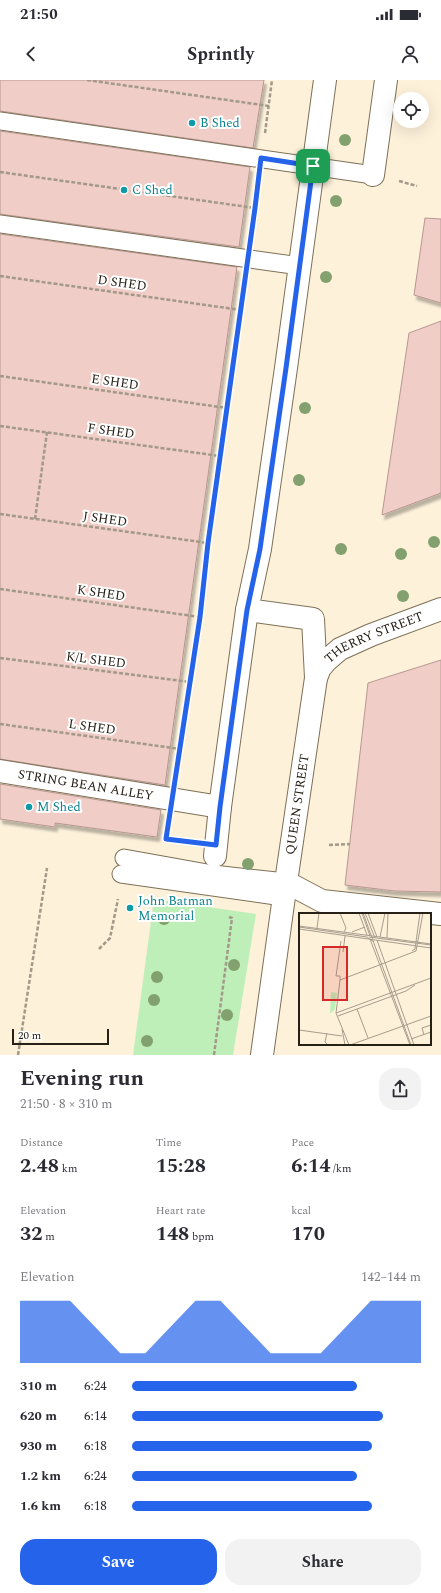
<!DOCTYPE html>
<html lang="en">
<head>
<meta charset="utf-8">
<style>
  :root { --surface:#fff; --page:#f2f2f3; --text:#2b2b33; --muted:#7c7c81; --accent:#2563eb }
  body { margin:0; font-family:Spectral,serif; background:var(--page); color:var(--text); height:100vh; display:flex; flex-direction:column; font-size:15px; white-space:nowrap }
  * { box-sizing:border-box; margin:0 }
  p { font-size:13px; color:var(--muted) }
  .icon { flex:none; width:22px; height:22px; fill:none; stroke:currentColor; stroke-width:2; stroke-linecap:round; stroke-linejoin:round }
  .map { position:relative; height:975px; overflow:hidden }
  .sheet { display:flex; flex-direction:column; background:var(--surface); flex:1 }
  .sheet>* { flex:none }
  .fabs { position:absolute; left:393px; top:12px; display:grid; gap:8px }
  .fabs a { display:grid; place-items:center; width:36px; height:36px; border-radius:50%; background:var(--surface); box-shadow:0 4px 16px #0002; font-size:20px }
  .scale { position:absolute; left:12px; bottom:10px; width:97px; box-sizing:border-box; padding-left:4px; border:2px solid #262016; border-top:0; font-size:11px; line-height:14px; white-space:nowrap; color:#262016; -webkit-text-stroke:3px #fff; paint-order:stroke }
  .pin { position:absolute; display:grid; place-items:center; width:34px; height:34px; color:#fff; margin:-17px; border-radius:8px; box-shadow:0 2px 6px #0006 }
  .round { display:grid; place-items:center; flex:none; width:42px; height:42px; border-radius:16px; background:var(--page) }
  .overview { display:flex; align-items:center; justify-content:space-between; height:68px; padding:0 20px }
  h1 { font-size:22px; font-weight:700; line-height:30px }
  .metrics { display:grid; grid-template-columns:repeat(3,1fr); gap:6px; height:68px; padding:4px 20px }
  .metrics div { display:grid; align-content:center }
  .metrics b { font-size:20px; font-weight:700 }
  .metrics small { font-size:11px; font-weight:400 }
  .metrics p { font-size:11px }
  .chart { height:112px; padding:8px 20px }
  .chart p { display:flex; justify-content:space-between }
  .chart svg { width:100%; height:72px; margin-top:4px; fill:var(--accent); opacity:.7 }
  .button { display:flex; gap:8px; margin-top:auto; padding:8px 20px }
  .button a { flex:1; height:46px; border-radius:16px; background:var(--accent); color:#fff; font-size:16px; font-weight:700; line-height:46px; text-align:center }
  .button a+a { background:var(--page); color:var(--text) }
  ul { padding:0 20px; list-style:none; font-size:13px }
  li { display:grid; grid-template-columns:64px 48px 1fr; align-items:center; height:30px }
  li i { height:10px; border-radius:5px; background:var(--accent) }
  .status { display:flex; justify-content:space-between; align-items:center; height:28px; padding:0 20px; background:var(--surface); direction:ltr }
  .status svg { height:11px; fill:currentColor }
  header { display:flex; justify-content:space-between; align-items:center; height:52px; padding:0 20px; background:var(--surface); font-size:18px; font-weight:700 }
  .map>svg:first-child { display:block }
  .green { fill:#bfefb9 }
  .building { fill:#f0cdc7; stroke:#b89792; filter:url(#shadow) }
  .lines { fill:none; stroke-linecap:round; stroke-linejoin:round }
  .service-casing { stroke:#7e7057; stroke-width:19 }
  .pedestrian-casing { stroke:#7e7057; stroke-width:24 }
  .minor-casing { stroke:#7e7057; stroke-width:24 }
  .path { stroke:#a39988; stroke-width:2.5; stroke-dasharray:4 2; stroke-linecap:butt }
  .service { stroke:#fff; stroke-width:17 }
  .pedestrian { stroke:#fff; stroke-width:22 }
  .minor { stroke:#fff; stroke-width:22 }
  .tree { fill:#82a16f }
  .route-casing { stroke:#fff; stroke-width:8 }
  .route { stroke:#2563eb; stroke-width:5 }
  .culture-dot { fill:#0f9aa8; stroke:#fff; stroke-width:1.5 }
  .labels { text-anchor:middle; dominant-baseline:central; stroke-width:4; stroke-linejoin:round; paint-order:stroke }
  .culture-label { font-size:13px; fill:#0d838f; stroke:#fff; text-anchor:start }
  .street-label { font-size:13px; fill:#262016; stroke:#fff }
  .inset-road { fill:none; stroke:#a79d8c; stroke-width:1 }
  .view { fill:#d62828; fill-opacity:0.15; stroke:#d62828; stroke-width:2 }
  .inset-edge { fill:none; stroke:#262016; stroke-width:2 }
</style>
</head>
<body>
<div class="status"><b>21:50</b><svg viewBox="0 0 49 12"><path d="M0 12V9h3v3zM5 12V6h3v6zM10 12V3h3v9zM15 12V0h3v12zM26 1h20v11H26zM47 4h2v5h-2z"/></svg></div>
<header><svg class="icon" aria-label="back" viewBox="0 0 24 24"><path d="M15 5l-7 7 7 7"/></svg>Sprintly<svg class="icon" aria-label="person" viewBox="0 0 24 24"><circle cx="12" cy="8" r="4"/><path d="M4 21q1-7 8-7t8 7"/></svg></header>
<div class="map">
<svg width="441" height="975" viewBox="0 0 441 975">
  <defs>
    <filter id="shadow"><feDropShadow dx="2.5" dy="4.5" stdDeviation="1" flood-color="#0004"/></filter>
  </defs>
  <rect width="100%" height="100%" fill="#fdf1da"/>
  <path class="green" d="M154 819 256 834 233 975H133Z"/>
  <g class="building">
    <path d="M0 0H264L253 68 0 31Z"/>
    <path d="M0 51 250 87 239 167 0 134Z"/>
    <path d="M425 138 441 139V223L414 215Z"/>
    <path d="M0 154 237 187 165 705 0 679Z"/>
    <path d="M441 241V413L382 435 409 253Z"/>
    <path d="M441 580V812L395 811 345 805 368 603Z"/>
    <path d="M0 704 161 730 157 757 55 743V747L0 739Z"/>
  </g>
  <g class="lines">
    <g class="service-casing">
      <g id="service">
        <path d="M0 41 373 95"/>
        <path d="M0 144 300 186"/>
        <path d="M124 778 213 794 286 802"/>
        <path d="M121 794 283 817"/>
      </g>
    </g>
    <g class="pedestrian-casing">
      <g id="pedestrian">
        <path id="s1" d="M0 691 220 727"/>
        <path d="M215 776 220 727 247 530"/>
        <path d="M286 802 322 821 441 834"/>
      </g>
    </g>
    <g class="minor-casing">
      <g id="minor">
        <path d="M373 95 386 0"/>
        <path id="s2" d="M316 598 320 588 326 581 340 569 371 555 441 529"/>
        <path id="s3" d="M262 975 286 802 316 598 313 539 247 530 260 469 286 288 325 0"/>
      </g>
    </g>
    <g class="path">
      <path d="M87 0 269 26"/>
      <path d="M265 53 272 0"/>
      <path d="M0 92 255 128"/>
      <path d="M399 101 417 106"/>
      <path d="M251 154 258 104"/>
      <path d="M0 196 241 230"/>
      <path d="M0 296 227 328"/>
      <path d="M0 346 220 376"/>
      <path d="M0 434 208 463"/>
      <path d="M35 439 47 352"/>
      <path d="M0 509 200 537"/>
      <path d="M0 578 190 602"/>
      <path d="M0 644 180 669"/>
      <path d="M177 691 200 537 208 463 244 205"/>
      <path d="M168 759V747"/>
      <path d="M329 765 350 764"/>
      <path d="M99 869 110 858 118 819"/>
      <path d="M18 975 47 788"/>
      <path d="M214 975 232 838 229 837"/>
    </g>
    <use href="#service" class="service"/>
    <use href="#pedestrian" class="pedestrian"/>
    <use href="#minor" class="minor"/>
  </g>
  <g class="tree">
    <circle cx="345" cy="60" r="6"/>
    <circle cx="336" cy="121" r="6"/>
    <circle cx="326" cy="197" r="6"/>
    <circle cx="305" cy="328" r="6"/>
    <circle cx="299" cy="400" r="6"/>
    <circle cx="434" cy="462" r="6"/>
    <circle cx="341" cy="469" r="6"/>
    <circle cx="401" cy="474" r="6"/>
    <circle cx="403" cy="516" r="6"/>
    <circle cx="248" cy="784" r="6"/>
    <circle cx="164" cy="839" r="6"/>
    <circle cx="234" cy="885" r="6"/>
    <circle cx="157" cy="897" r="6"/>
    <circle cx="154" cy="920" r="6"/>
    <circle cx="227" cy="935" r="6"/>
    <circle cx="147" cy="961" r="6"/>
  </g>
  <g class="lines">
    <g class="route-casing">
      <path id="route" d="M261 78 313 86 286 288 260 469 247 530 220 727 216 765 166 759 200 537 208 463 255 128Z"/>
    </g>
    <use href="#route" class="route"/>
  </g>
  <g class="culture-dot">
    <circle cx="192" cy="43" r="4"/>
    <circle cx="124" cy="110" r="4"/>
    <circle cx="29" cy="727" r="4"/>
    <circle cx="130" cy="828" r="4"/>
  </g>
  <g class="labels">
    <g class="culture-label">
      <text x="200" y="43">B Shed</text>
      <text x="132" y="110">C Shed</text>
      <text x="37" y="727">M Shed</text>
      <text x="138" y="821">John Batman<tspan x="138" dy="15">Memorial</tspan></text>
    </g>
    <g class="street-label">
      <text transform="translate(122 203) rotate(8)">D SHED</text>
      <text transform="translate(115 302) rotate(8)">E SHED</text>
      <text transform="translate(111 351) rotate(8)">F SHED</text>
      <text transform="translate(105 439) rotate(8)">J SHED</text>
      <text transform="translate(101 513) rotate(8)">K SHED</text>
      <text stroke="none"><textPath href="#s2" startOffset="74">THERRY STREET</textPath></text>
      <text transform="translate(96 580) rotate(7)">K/L SHED</text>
      <text transform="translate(92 647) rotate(8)">L SHED</text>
      <text stroke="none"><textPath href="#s1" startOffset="87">STRING BEAN ALLEY</textPath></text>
      <text stroke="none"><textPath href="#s3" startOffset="253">QUEEN STREET</textPath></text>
    </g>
  </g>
  <g transform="translate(299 833)">
    <rect width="132" height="132" fill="#fdf1da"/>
    <path d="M32 79 38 80 36 96 31 101Z" fill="#bfefb9"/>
    <path class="inset-road" d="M41 0 47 15 45 19M60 0 68 22M63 0 71 23M64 0 112 132M66 0 76 25M69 0 78 24M0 13 132 31M0 14 68 24 75 29M18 15 20 0M0 16 132 35M53 19 66 14M70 24 132 32M81 24 86 0M88 25 89 0M71 26 111 132M78 27 115 132M42 28 37 63H41V67L37 100 50 132M113 38 116 36 121 0M44 39 46 23M41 67 117 38 124 0M58 96 69 125M37 100 132 65M39 103 107 78 116 72M43 116 46 132M0 117 43 123M28 120 26 129 29 132M125 122 123 115 132 112M112 126 132 119M51 132 132 103"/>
    <path class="view" d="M24 34H48V87H24Z"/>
    <rect width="132" height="132" class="inset-edge"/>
  </g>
</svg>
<div class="fabs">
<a><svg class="icon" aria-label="locate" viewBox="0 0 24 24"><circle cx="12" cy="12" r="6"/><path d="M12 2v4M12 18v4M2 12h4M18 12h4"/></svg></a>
</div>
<div class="scale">20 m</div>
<div class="pin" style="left:313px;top:86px;background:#1e9e55"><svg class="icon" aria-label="arrive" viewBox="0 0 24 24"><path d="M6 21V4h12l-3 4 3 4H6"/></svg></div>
</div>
<section class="sheet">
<div class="overview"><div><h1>Evening run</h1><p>21:50 · 8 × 310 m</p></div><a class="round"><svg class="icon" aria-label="share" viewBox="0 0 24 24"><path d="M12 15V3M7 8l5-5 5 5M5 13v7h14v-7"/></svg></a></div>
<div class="metrics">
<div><p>Distance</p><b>2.48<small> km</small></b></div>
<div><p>Time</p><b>15:28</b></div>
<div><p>Pace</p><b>6:14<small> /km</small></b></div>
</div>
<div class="metrics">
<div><p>Elevation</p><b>32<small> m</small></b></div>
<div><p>Heart rate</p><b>148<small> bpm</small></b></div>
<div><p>kcal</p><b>170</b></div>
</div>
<div class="chart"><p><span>Elevation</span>142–144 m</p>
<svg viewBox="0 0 160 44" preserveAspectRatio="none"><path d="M0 44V6L10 6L20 6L30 22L40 38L50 38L60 22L70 6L80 6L90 22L100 38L110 38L120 38L130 22L140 6L150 6L160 6V44z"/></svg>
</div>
<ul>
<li><b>310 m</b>6:24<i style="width:78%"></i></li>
<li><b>620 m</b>6:14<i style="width:87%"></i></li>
<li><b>930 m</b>6:18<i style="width:83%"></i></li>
<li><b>1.2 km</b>6:24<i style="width:78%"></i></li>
<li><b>1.6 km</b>6:18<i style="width:83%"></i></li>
</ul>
<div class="button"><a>Save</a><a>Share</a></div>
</section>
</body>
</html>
